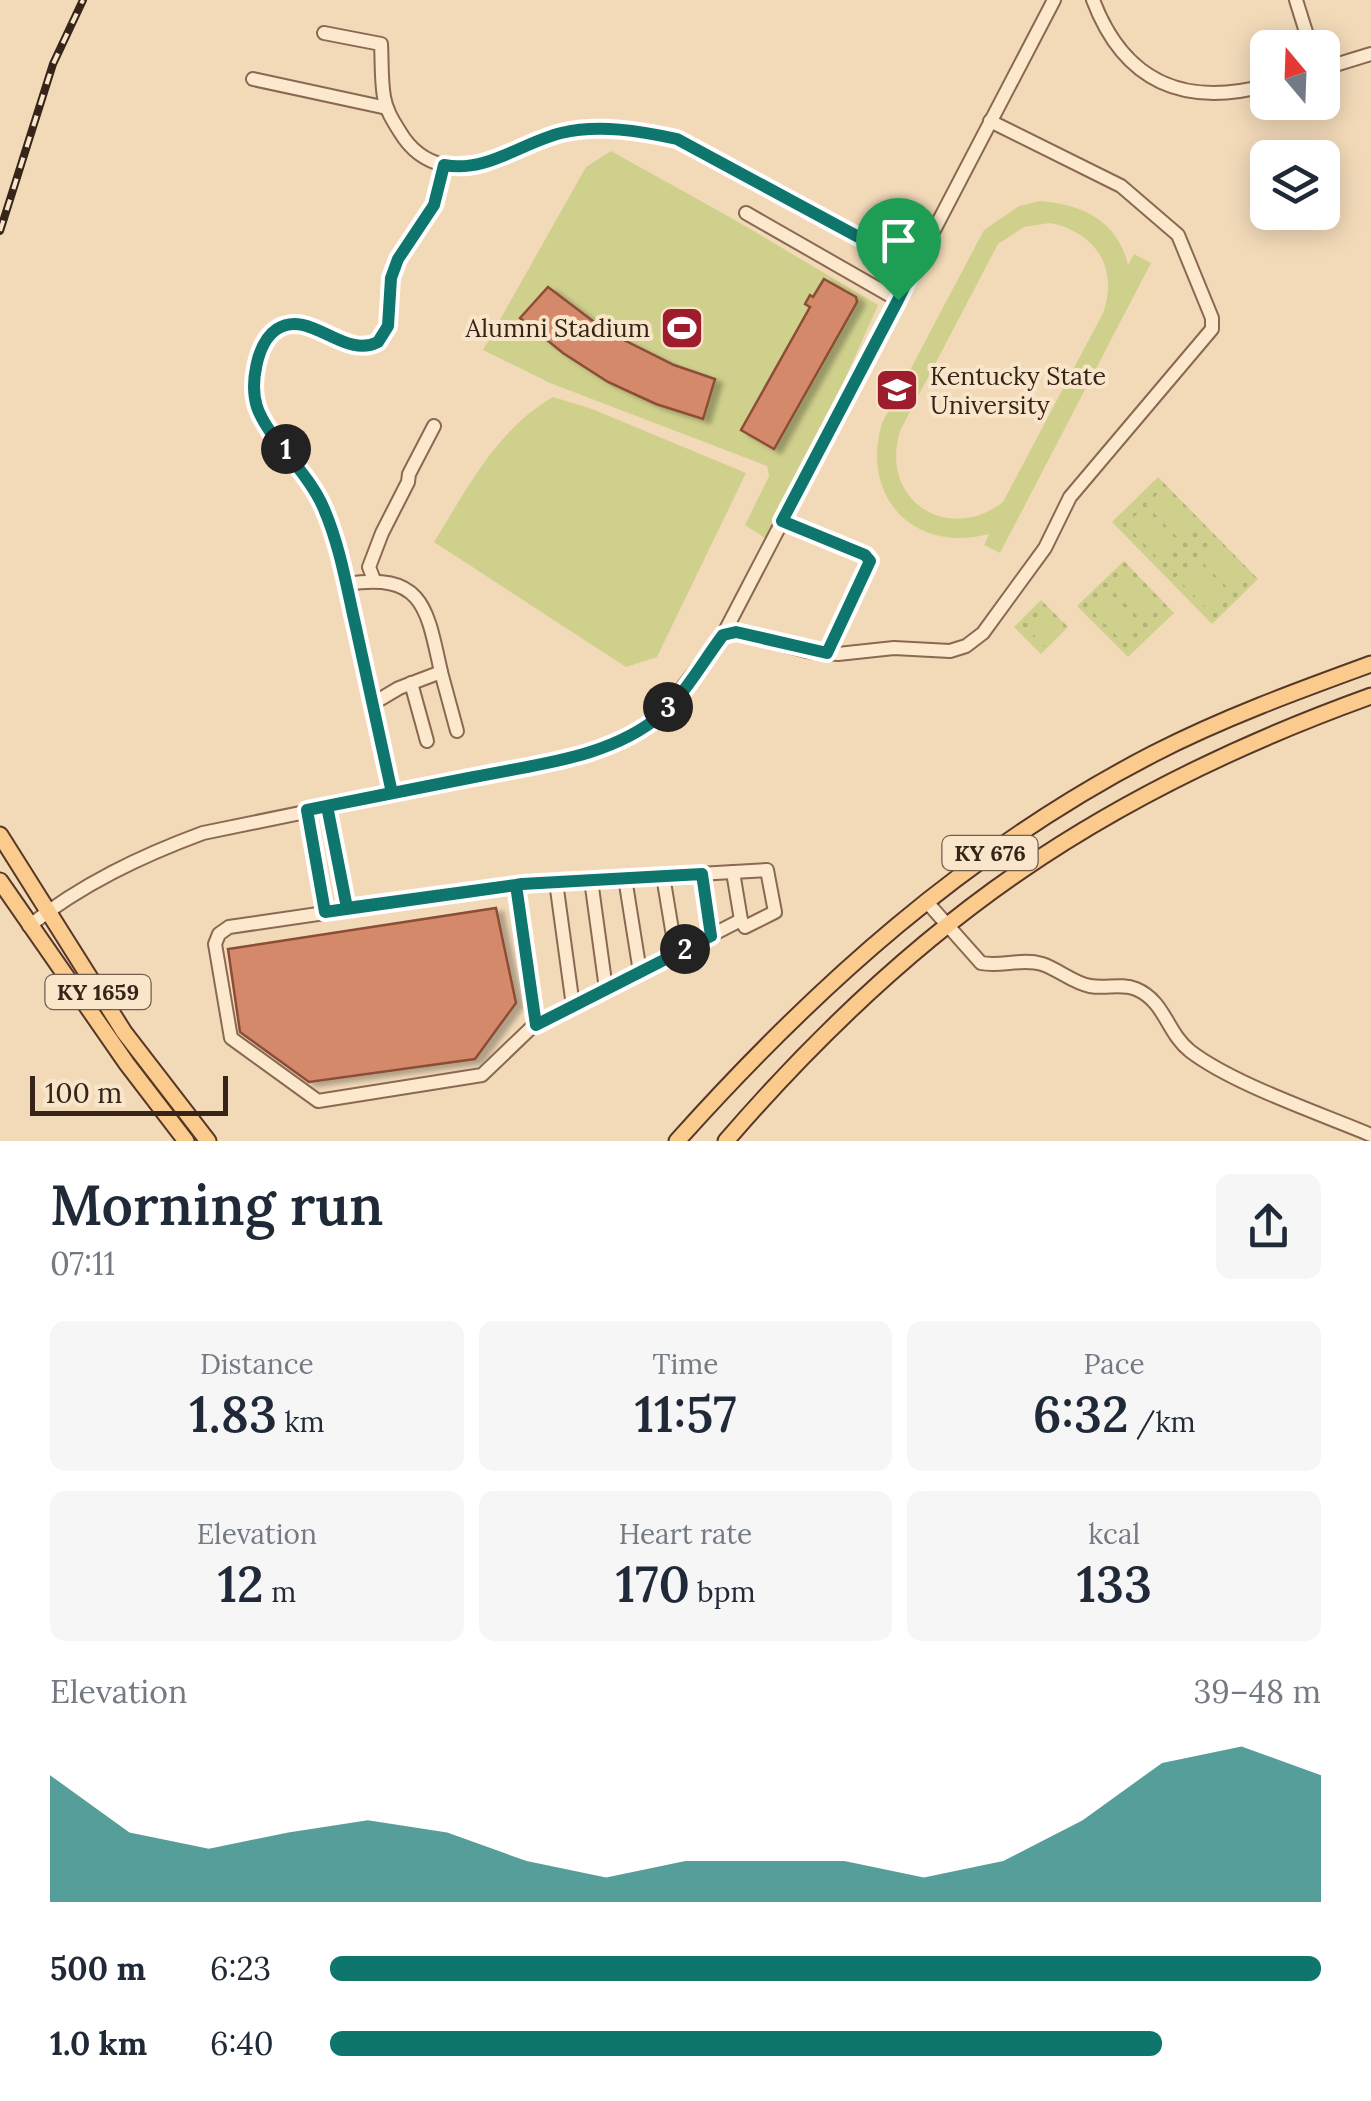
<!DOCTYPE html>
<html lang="en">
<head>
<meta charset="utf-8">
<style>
  :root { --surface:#fff; --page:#f6f6f7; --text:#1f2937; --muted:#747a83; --accent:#0f766e }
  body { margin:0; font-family:Lora,serif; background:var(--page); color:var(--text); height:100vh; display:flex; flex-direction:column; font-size:38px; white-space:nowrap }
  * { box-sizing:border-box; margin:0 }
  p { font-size:32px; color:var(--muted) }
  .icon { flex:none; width:55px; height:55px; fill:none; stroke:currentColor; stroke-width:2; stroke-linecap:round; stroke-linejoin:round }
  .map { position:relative; height:1141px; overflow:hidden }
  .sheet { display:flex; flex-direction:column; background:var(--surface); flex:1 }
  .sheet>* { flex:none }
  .needle { width:65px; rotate:341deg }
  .fabs { position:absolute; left:1250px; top:30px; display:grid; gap:20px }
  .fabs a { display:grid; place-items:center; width:90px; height:90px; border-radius:15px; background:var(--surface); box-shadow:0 5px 25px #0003; font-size:50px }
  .scale { position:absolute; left:30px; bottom:25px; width:198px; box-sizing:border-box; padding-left:10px; border:5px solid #372419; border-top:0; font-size:28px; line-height:35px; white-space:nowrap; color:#372419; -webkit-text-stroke:8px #f9e5c9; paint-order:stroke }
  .pin { position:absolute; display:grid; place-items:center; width:85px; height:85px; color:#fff; margin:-102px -42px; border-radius:50% 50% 50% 0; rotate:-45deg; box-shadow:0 0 10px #0007 }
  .pin .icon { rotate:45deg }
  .km { position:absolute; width:50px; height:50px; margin:-25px; border-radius:50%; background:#222; color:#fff; font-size:28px; line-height:50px; text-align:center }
  .round { display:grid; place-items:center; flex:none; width:105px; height:105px; border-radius:15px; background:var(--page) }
  .headline { display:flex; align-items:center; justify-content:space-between; height:170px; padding:0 50px }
  h1 { font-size:55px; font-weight:600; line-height:75px }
  .stats { display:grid; grid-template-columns:repeat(3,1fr); gap:15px; height:170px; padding:10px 50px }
  .stats div { display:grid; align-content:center; border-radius:15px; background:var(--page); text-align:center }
  .stats b { font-size:50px; font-weight:600 }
  .stats small { font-size:28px; font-weight:400 }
  .stats p { font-size:28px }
  .chart { height:280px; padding:20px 50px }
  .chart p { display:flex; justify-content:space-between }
  .chart svg { width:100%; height:180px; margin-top:10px; fill:var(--accent); opacity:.7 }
  ul { padding:0 50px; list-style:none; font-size:32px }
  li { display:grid; grid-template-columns:160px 120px 1fr; align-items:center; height:75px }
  li i { height:25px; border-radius:12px; background:var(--accent) }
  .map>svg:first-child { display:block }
  .green { fill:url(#green-dots) }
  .pitch { fill:#d0d08d; fill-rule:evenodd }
  .building { fill:#d48a6b; stroke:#8b4e36; stroke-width:2.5; filter:url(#shadow) }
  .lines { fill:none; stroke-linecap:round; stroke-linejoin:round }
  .minor-casing { stroke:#8a6952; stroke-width:16 }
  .major-casing { stroke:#563828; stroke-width:19 }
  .minor { stroke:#fce8cd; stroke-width:12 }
  .major { stroke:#facb8c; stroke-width:15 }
  .rail-casing { stroke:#372419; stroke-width:8 }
  .rail { stroke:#f9e5c9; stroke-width:4; stroke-dasharray:11; stroke-linecap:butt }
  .route-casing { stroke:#fff; stroke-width:20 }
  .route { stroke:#0f766e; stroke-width:12 }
  .labels { text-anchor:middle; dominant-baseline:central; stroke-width:8; stroke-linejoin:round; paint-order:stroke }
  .shield { fill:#f9e5c9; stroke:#715e4e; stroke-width:2.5 }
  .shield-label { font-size:22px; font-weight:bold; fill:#372419 }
  .poi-label { font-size:25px; fill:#372419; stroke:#f9e5c9; text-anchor:end }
</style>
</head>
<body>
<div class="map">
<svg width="1371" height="1141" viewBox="0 0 1371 1141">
  <defs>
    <pattern id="green-dots" width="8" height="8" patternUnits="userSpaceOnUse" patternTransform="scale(2.5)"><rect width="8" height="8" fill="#d0d08d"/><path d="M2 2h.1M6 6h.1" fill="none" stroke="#b3b279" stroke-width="1.8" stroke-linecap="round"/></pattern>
    <filter id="shadow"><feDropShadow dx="7" dy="4" stdDeviation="2.5" flood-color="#0004"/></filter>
  </defs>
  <rect width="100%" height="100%" fill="#f2dab9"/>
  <g class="green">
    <path d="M1158 477 1258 579 1212 624 1112 522Z"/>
    <path d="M1124 561 1174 613 1128 657 1077 606Z"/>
    <path d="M1041 600 1068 627 1041 654 1014 627Z"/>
  </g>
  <g class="pitch">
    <path d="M611 151 735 220 878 305 840 390 765 538 745 525 769 476 767 466 550 383 483 350 586 167Z"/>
    <path d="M1040 201C1082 204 1118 221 1128 265L1134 254 1151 263 1000 553 984 545 989 534C914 554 860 497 882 423L984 230 1019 206ZM1050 223C1096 232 1119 269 1103 313L1003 502C946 546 877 497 901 429L998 244 1024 227Z"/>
    <path d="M553 397 592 409 746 473 657 657 626 667 434 542C467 489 496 430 553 397Z"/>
    <path d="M1162 490 1195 524 1179 539 1146 505Z"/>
    <path d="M1141 510 1174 544 1159 559 1126 525Z"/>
    <path d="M1212 541 1245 575 1230 590 1197 557Z"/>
    <path d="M1192 562 1225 595 1209 611 1176 577Z"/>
    <path d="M1127 574 1160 608 1144 623 1112 590Z"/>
    <path d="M1107 594 1140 628 1124 643 1091 610Z"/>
    <path d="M1045 616 1062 632 1046 648 1030 631Z"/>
  </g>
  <g class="building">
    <path d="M824 279 856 297 857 302 774 449 741 430 810 307 805 304 810 295 813 297Z"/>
    <path d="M548 287 606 331 674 365 715 379 703 419 656 404 608 382 563 353 520 318Z"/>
    <path d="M496 908 516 1003 475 1059 309 1082 240 1032 228 949Z"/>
  </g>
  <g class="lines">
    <g class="minor-casing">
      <g id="minor">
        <path d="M1093 0C1124 82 1184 108 1268 85"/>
        <path d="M1296 0 1311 48"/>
        <path d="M324 33 381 44C382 61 381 80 384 97 386 110 393 121 400 132 422 169 461 174 500 159 524 150 545 135 571 131 605 125 643 132 677 139L914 267"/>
        <path d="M1322 69 1371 54"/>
        <path d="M253 79 387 108"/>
        <path d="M746 213 898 300"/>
        <path d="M782 521 865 555 869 561 827 653"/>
        <path d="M374 580 369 567 382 533 408 482 409 474 434 426"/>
        <path d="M347 584C424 572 427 609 441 672L399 688 372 704"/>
        <path d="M723 635 736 632 807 651 838 654 894 648 950 651 966 646 983 633 1045 548 1070 497 1212 329V318L1178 235 1121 186 990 121"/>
        <path d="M441 672 457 731"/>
        <path d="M411 683 427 741"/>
        <path d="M392 793C380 739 368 684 356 629 348 590 340 548 325 511 310 474 264 434 256 402 251 381 257 347 274 331 306 304 342 361 374 344 397 333 386 295 392 274 400 248 417 231 431 209 438 197 440 179 444 165"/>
        <path d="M327 806 347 908"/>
        <path d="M307 810 325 912"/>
        <path d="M767 870 775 912 745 927 741 920 532 1027 482 1075 318 1101 231 1038 215 944 219 934 229 927 523 884Z"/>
        <path d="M733 872 741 920"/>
        <path d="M702 873 711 936"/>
        <path d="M663 876 676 954"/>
        <path d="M625 878 640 972"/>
        <path d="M591 880 606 989"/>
        <path d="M556 882 573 1006"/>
        <path d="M516 885 536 1025"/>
        <path d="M926 901 981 963C1001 967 1022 958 1042 964 1058 969 1073 983 1090 986 1106 989 1121 983 1136 989 1165 1001 1167 1033 1190 1051 1233 1084 1319 1113 1371 1135"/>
        <path d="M29 926C82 884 141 856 203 833L583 755 627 737 663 713 723 635 1054 0"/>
      </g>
    </g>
    <g class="major-casing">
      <g id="major">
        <path d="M0 835 124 1032 208 1141"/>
        <path d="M0 881 127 1064 186 1141"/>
        <path d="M677 1141C815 987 967 850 1153 754 1223 718 1297 691 1371 664"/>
        <path d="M726 1141C915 922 1099 794 1371 696"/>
      </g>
    </g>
    <use href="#minor" class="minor"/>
    <use href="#major" class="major"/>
    <g class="rail-casing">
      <path id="rail" d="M0 231 53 64 83 0"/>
    </g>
    <use href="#rail" class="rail"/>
  </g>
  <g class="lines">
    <g class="route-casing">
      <path id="route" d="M898 300 914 267 677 139C640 131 599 124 561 133 521 143 487 173 444 165L434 205 398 259 391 278 388 326 378 342C344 360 310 308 277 329 256 343 250 385 257 407 268 439 309 472 324 509 340 546 347 589 356 628 368 683 380 738 392 793L327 806 347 908 516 885 522 884 702 874 711 936 536 1025 516 885 325 912 307 810C363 799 418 788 474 777 537 764 611 758 662 714 685 694 704 660 723 635L736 632 827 653 870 561 865 555 782 521 898 300"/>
    </g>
    <use href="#route" class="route"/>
  </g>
  <defs>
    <g id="stadium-square" transform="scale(2.25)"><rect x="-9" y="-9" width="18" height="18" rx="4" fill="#9e1d2d" stroke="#f9e5c9"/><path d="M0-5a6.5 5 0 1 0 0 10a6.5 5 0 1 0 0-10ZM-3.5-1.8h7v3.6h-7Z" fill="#fff"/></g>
    <g id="university-square" transform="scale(2.25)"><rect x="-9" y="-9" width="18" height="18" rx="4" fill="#9e1d2d" stroke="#f9e5c9"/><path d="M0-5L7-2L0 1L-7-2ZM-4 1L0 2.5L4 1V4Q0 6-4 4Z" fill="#fff"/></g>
  </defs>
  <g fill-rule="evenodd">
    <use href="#stadium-square" x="682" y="328"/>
    <use href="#university-square" x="897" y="390"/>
  </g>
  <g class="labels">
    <g class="shield">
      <rect x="942.5" y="836" width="95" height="34" rx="8"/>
      <rect x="45.5" y="975" width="105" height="34" rx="8"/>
    </g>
    <g class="shield-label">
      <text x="990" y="853">KY 676</text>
      <text x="98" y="992">KY 1659</text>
    </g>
    <g class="poi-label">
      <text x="650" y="328">Alumni Stadium</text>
      <text x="930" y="376" text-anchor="start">Kentucky State<tspan x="930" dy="29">University</tspan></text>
    </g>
  </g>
</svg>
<div class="fabs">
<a><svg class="needle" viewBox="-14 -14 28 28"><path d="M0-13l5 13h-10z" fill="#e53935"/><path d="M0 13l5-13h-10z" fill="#747a83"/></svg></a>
<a><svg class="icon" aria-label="layers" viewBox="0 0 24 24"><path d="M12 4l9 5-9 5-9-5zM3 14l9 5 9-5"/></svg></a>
</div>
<div class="scale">100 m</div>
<div class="pin" style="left:898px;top:300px;background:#1e9e55"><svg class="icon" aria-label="arrive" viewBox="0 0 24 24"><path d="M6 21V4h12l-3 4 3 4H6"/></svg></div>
<b class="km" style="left:286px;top:449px">1</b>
<b class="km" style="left:685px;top:949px">2</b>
<b class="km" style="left:668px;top:707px">3</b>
</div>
<section class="sheet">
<div class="headline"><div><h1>Morning run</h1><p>07:11</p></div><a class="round"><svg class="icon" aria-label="share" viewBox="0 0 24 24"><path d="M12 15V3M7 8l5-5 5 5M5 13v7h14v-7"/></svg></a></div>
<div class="stats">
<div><p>Distance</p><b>1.83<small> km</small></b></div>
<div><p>Time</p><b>11:57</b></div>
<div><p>Pace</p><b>6:32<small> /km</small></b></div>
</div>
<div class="stats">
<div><p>Elevation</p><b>12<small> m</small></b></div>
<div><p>Heart rate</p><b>170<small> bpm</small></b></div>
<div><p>kcal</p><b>133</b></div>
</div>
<div class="chart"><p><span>Elevation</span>39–48 m</p>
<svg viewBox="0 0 160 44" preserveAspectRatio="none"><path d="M0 44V13L10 27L20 31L30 27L40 24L50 27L60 34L70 38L80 34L90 34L100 34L110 38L120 34L130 24L140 10L150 6L160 13V44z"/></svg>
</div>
<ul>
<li><b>500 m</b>6:23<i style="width:100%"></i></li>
<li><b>1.0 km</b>6:40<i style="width:84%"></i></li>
</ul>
</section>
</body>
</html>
